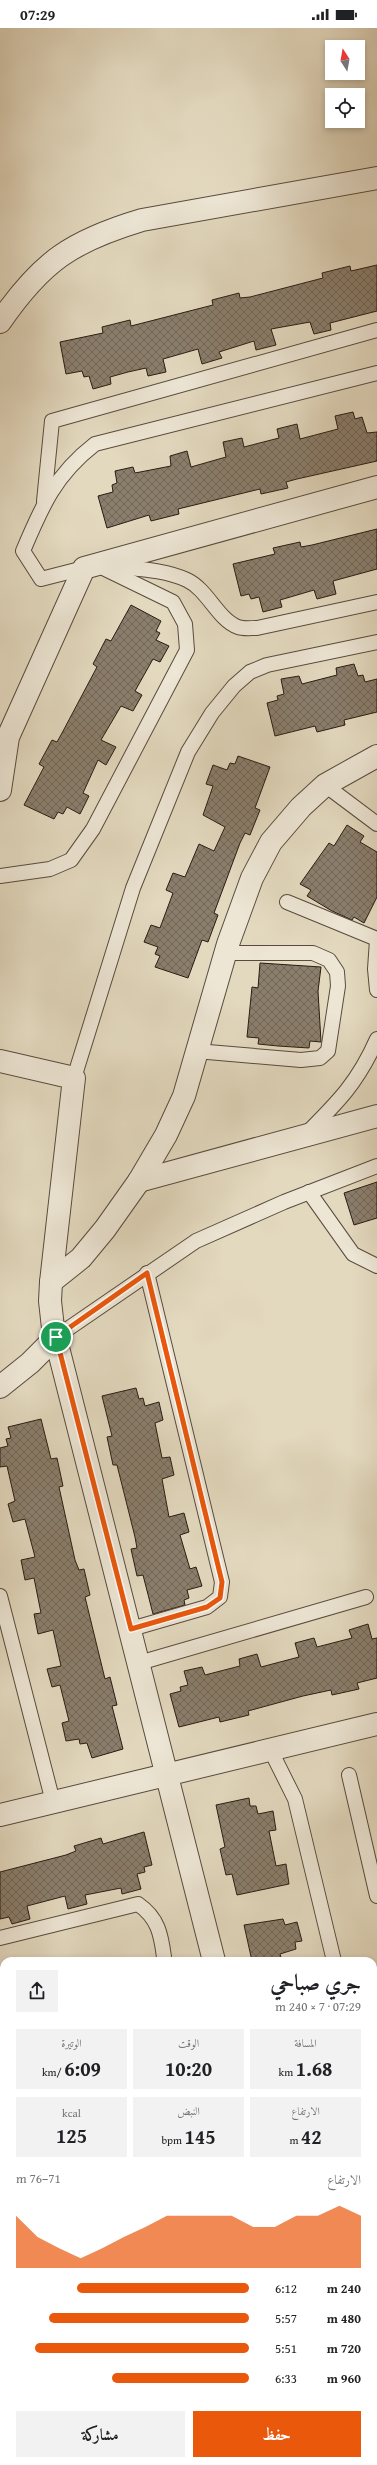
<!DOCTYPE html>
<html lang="ar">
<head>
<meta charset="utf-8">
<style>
  :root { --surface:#fff; --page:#f2f2f2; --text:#202124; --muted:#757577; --accent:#ea580c }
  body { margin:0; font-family:"Gentium Book Plus",Amiri,serif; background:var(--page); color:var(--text); direction:rtl; height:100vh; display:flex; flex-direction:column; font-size:15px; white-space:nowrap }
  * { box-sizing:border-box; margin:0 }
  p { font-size:13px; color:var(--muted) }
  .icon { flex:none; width:22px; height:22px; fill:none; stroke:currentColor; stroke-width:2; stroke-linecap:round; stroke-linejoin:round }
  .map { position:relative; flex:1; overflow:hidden; direction:ltr }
  .side { position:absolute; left:0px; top:1929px; width:377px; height:508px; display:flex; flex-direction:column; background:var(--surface); border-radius:12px 12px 0 0; box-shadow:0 2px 6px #0003; direction:rtl }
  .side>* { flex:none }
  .needle { width:26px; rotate:349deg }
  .buttons { position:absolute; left:325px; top:12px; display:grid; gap:8px }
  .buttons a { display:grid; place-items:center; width:40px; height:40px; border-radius:0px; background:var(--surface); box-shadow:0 2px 6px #0003; font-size:20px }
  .pin { position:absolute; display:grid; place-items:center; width:34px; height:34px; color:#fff; margin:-17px; border:2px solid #fff; border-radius:50%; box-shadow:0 1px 4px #0007 }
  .round { display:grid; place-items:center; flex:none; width:42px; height:42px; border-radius:0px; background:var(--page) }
  .overview { display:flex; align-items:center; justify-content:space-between; height:68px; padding:0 16px }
  h1 { font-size:22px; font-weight:800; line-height:30px }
  .figures { display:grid; grid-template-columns:repeat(3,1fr); gap:6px; height:68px; padding:4px 16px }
  .figures div { display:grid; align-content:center; border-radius:0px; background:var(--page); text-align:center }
  .figures b { font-size:20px; font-weight:800 }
  .figures small { font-size:11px; font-weight:400 }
  .figures p { font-size:11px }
  .chart { height:112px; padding:8px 16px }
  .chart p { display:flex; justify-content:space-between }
  .chart svg { width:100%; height:72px; margin-top:4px; fill:var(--accent); opacity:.7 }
  .button { display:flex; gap:8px; margin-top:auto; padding:8px 16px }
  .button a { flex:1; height:46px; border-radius:0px; background:var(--accent); color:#fff; font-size:16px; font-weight:800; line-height:46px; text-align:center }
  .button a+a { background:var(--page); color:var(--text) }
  ul { padding:0 16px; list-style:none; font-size:13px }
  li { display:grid; grid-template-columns:64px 48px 1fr; align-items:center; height:30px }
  li i { height:10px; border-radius:5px; background:var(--accent) }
  .status { display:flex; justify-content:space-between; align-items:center; height:28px; padding:0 20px; background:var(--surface); direction:ltr }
  .status svg { height:11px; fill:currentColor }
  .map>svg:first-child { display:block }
  .building { fill:url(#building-cross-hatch); stroke:#291c13 }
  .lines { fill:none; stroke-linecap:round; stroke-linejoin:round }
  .service-casing { stroke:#584b3e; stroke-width:16 }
  .minor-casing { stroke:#584b3e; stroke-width:24 }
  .tertiary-casing { stroke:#584b3e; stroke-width:24 }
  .service { stroke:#ede6d5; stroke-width:14 }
  .minor { stroke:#ede6d5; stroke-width:22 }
  .tertiary { stroke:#ede6d5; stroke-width:22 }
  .route-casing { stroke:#fff; stroke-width:8 }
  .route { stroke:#ea580c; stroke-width:5 }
</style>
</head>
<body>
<div class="status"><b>07:29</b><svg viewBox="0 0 49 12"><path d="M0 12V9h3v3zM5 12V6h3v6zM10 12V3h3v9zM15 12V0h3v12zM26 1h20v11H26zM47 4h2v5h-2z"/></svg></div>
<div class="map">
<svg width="377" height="2437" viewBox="0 0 377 2437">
  <defs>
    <pattern id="building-cross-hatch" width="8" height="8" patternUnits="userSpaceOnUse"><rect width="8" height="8" fill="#8a7e6c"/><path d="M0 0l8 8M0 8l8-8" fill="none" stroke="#716658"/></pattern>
  </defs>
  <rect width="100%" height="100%" fill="#e3d9bf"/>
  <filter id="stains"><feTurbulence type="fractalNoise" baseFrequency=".005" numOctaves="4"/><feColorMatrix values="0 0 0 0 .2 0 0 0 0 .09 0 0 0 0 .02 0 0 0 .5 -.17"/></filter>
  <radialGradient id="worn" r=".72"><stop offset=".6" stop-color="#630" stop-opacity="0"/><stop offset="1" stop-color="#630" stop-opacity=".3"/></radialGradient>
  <g class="building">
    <path d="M377 237V283L330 295 331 302 314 306 310 294 271 301 276 317 256 322 254 313 219 324 222 330 202 336 198 321 163 331 166 344 148 348 146 340 128 344 110 349 111 356 93 361 89 348 84 349 82 343 66 346 60 314 103 305 102 299 130 292 131 298 213 277 212 272 239 265 240 270 250 269 323 250 322 245 350 238 351 243Z"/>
    <path d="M353 384 355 391 362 389 367 405 377 404V433L297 451 286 454 288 460 261 466 260 461 178 481 179 486 151 493 149 487 107 500 98 468 113 464 112 457 117 455 115 443 133 439 135 445 171 438 170 428 187 423 191 439 226 429 223 414 242 410 244 419 279 410 277 401 297 396 300 411 338 401 335 388Z"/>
    <path d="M377 501V541L333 553 336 566 317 571 314 562 280 572 282 579 263 584 259 569 251 571 249 566 241 568 233 536 275 526 273 520 300 514 301 519 312 517Z"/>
    <path d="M131 577 161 593 156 603 160 605 156 612 169 618 160 634 153 631 135 663 142 667 133 683 121 678 101 712 116 719 106 737 98 732 83 765 89 768 80 786 67 779 63 786 58 784 54 791 24 777 44 739 39 736 52 712 57 714 62 705 97 639 93 636 106 611 111 613Z"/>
    <path d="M354 636 358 648 363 647 365 654 377 651V684L344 692 345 697 317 704 315 698 275 708 267 675 278 672 277 668 284 666 281 651 299 648 302 656 337 647 336 640Z"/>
    <path d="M238 728 270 739 255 780 260 782 250 807 245 805 240 815 214 885 218 887 208 914 202 912 188 950 155 939 160 928 155 926 158 919 144 914 151 897 160 900 173 865 166 862 173 845 185 849 199 816 214 823 225 799 203 787 213 758 206 756 213 737 227 742 230 735 235 736Z"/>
    <path d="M347 797 364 808 360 814 377 824V869L364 895 354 889 352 892 332 883 307 868 311 862 300 856 329 815 334 818Z"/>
    <path d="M260 935 321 939 318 963 321 1014 310 1013 309 1020 278 1018 258 1016 259 1010 247 1009 252 959 258 960Z"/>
    <path d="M377 1154V1190L354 1197 344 1165Z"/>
    <path d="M136 1360 139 1371 143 1370 145 1378 159 1374 163 1392 155 1395 162 1430 170 1429 174 1447 162 1451 169 1489 184 1485 189 1504 180 1507 190 1541 196 1539 202 1558 187 1562 189 1570 184 1572 185 1577 153 1586 143 1547 137 1548 131 1521 137 1520 135 1509 117 1437H113L107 1409 112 1408 102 1368Z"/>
    <path d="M41 1391 51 1431 57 1430 63 1458 59 1459 75 1532 79 1542 84 1541 90 1567 85 1569 105 1651 110 1649 117 1677 112 1678 123 1721 92 1730 87 1715 80 1716 79 1711 66 1713 62 1695 69 1693 60 1657 52 1659 47 1641 61 1638 53 1602 38 1606 34 1586 41 1585 34 1550 25 1552 21 1532 35 1529 25 1491 13 1494 8 1476 15 1473 7 1438 0 1439V1420L8 1418 6 1411 11 1410 8 1399Z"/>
    <path d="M368 1596 372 1611 377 1610V1650L357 1655 359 1661 332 1667 331 1662 303 1668 248 1683 249 1687 220 1694 219 1689 179 1699 170 1666 181 1663 180 1659 188 1657 184 1643 202 1639 205 1647 240 1638 239 1631 257 1626 261 1639 299 1629 295 1615 314 1610 317 1619 352 1610 349 1602Z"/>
    <path d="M249 1770 250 1778H256L258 1786 273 1783 276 1802 269 1803 276 1838 286 1836 289 1856 237 1867 232 1846 226 1847 220 1821 225 1819 216 1777Z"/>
    <path d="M144 1804 152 1837 144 1839 145 1844 137 1846 141 1861 122 1866 121 1860 85 1867 87 1876 68 1881 65 1868 27 1878 30 1891 12 1896 9 1889 0 1891V1844L66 1827 76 1823 74 1818 101 1810 103 1816Z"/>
    <path d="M283 1891 285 1897 297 1894 302 1913 295 1914 296 1921 280 1926 282 1933H252L244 1897Z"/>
  </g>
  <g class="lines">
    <g class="service-casing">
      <g id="service">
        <path d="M44 473 52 393 377 302"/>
        <path d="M109 538C135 541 164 541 187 552 208 562 218 592 238 599 243 601 251 600 257 600L377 574"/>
        <path d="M84 540 41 551 23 523C42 478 55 447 95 416L377 345"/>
        <path d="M325 757 377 796"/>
        <path d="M0 848 50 841 71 832 93 801 187 622 185 596 173 574 97 537"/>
        <path d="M287 874 377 911"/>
        <path d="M377 912 375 941 377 962"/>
        <path d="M196 1023 301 1032 320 1030 328 1023 338 958 337 944 329 932 313 925H225"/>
        <path d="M74 1050 133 860 188 724 212 685 234 658 250 644 267 637 377 614"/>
        <path d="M306 1106C339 1073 358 1054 377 1011"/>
        <path d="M309 1164 353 1226 377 1238"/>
        <path d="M56 1309 196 1213 284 1174 377 1138"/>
        <path d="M0 1568 53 1774"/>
        <path d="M131 1601 207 1579 220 1569 222 1554 147 1245"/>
        <path d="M139 1635 366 1569"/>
        <path d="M270 1721 295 1771 334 1933"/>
        <path d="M349 1747 377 1868"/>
        <path d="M0 1910 138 1876C158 1890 161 1906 164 1929L163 1933"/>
        <path d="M0 1988 4 1987"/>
        <path d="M0 2173H4"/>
        <path d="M373 2248 377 2247"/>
        <path d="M228 2433 229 2437"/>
        <path d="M336 2433 337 2437"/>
      </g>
    </g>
    <g class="minor-casing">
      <g id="minor">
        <path d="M0 762 8 709 84 540 377 459"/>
        <path d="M0 1033 74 1050 51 1254 50 1273 53 1300 214 1933"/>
        <path d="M139 1153 377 1088"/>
        <path d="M51 1254 81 1230 105 1201 139 1153 166 1107 184 1068 228 916 252 850 271 814 301 779 325 757 377 728"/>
        <path d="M0 1359 30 1335 56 1309"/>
        <path d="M0 1787 377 1696"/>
        <path d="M373 2004 377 2003"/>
        <path d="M373 2100 377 2099"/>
        <path d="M0 2107 4 2105"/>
        <path d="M0 2187 4 2196"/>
        <path d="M373 2359 377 2358"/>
        <path d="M106 2433 108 2437"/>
      </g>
    </g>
    <g class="tertiary-casing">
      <path id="tertiary" d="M0 294C42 233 72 213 142 192L377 150"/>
    </g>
    <use href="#service" class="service"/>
    <use href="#minor" class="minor"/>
    <use href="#tertiary" class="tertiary"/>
  </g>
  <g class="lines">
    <g class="route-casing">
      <path id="route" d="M147 1245 222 1554 220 1570 207 1579 131 1601 56 1309Z"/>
    </g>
    <use href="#route" class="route"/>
  </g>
  <rect width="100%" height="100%" filter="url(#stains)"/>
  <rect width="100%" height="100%" fill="url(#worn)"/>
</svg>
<div class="buttons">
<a><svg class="needle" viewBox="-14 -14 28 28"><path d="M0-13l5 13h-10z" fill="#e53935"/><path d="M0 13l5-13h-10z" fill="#757577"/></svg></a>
<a><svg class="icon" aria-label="locate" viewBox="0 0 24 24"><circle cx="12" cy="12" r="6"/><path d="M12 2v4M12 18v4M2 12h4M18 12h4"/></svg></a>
</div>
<div class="pin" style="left:56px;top:1309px;background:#1e9e55"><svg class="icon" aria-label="arrive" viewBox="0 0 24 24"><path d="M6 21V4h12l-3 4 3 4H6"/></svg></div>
<section class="side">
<div class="overview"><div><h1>جري صباحي</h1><p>07:29 · 7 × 240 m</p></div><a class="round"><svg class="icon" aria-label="share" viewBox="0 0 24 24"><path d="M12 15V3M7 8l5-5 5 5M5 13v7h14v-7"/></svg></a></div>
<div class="figures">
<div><p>المسافة</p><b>1.68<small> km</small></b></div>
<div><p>الوقت</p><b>10:20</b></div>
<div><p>الوتيرة</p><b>6:09<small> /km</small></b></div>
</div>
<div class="figures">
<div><p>الارتفاع</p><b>42<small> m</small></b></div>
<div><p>النبض</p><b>145<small> bpm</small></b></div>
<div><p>kcal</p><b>125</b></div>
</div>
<div class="chart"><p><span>الارتفاع</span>71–76 m</p>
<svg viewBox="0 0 160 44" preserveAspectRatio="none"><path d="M0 44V12L10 25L20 32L30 38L40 32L50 25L60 19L70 12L80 12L90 12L100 12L110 19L120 19L130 12L140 12L150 6L160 12V44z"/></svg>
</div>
<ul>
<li><b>240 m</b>6:12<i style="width:74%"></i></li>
<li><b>480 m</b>5:57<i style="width:86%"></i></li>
<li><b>720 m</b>5:51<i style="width:92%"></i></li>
<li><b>960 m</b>6:33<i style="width:59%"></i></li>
</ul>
<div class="button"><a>حفظ</a><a>مشاركة</a></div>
</section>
</div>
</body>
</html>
